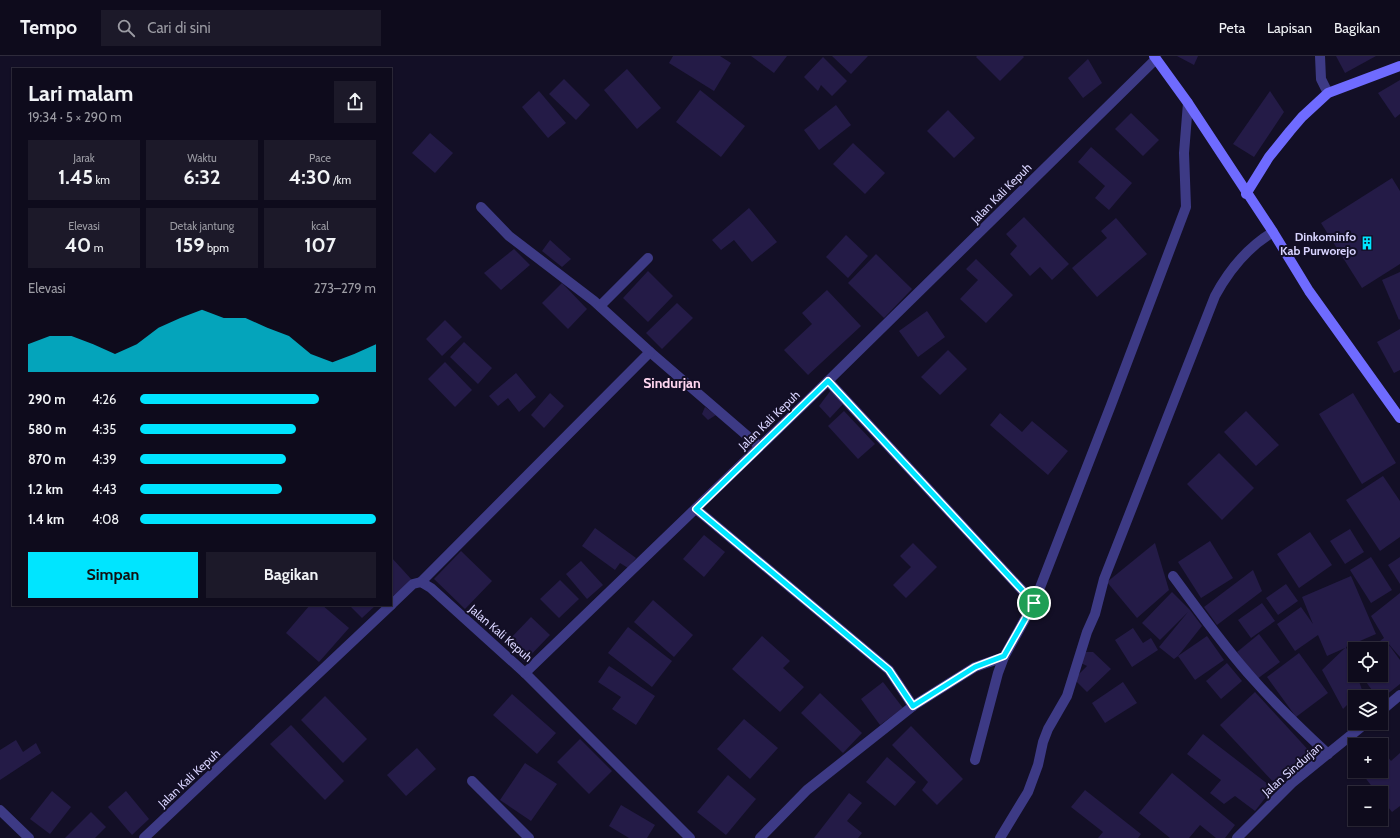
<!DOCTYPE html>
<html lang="id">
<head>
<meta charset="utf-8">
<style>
  :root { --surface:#0e0b1c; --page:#1c1929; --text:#f1f3f6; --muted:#9b9ba3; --line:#2e2b3b; --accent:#00e5ff }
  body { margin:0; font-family:Cabin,sans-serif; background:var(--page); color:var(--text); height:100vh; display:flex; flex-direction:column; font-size:15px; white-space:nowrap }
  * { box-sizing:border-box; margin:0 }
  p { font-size:13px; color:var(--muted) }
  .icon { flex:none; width:22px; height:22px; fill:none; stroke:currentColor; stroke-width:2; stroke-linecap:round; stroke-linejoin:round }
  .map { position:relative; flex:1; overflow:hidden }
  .details { position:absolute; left:12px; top:12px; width:380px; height:538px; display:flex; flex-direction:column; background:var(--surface); border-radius:0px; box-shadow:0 1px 3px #0004,0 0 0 1px var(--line) }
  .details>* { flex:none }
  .buttons { position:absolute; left:1348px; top:586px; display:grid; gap:8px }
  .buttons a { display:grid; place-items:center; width:40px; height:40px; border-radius:0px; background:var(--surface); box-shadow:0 1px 3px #0004,0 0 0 1px var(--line); font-size:20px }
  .pin { position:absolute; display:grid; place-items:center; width:34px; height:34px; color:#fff; margin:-17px; border:2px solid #fff; border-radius:50%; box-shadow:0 1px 4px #0007 }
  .round { display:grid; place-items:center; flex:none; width:42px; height:42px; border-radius:0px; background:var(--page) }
  .headline { display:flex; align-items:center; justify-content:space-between; height:68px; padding:0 16px }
  h1 { font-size:22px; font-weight:700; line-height:30px }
  .metrics { display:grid; grid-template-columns:repeat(3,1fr); gap:6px; height:68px; padding:4px 16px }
  .metrics div { display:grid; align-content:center; border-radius:0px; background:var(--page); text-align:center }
  .metrics b { font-size:20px; font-weight:700 }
  .metrics small { font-size:11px; font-weight:400 }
  .metrics p { font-size:11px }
  .chart { height:112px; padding:8px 16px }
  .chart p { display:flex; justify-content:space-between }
  .chart svg { width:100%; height:72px; margin-top:4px; fill:var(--accent); opacity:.7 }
  .cta { display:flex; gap:8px; margin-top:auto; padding:8px 16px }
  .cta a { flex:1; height:46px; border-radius:0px; background:var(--accent); color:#111; font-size:16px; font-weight:700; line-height:46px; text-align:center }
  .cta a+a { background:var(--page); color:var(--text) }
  ul { padding:0 16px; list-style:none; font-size:13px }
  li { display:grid; grid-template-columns:64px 48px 1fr; align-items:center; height:30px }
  li i { height:10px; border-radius:5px; background:var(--accent) }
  header { display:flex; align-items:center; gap:24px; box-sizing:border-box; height:56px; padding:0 20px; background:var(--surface); border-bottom:1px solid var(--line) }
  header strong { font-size:19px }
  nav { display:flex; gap:22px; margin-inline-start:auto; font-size:14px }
  .search { width:280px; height:36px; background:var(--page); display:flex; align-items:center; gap:10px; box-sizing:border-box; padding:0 14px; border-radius:0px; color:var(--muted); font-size:15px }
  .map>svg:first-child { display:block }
  .building { fill:#241b47 }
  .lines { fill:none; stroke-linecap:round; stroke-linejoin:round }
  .street { stroke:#3d3a85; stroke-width:10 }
  .secondary { stroke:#6f6bff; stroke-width:10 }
  .route-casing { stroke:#fff; stroke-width:8 }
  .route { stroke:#00e5ff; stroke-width:5 }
  .labels { text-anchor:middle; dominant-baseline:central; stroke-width:4; stroke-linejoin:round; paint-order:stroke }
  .street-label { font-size:12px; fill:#d9d4ff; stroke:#130f26 }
  .poi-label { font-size:12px; font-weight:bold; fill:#d9d4ff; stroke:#130f26; text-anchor:end }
  .quarter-label { font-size:14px; font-weight:bold; fill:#ffd6f0; stroke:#130f26 }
</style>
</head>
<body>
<header>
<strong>Tempo</strong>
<div class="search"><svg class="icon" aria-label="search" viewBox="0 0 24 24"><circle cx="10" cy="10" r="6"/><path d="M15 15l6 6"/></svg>Cari di sini</div>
<nav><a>Peta</a><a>Lapisan</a><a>Bagikan</a></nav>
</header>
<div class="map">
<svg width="1400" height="782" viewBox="0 0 1400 782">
  <rect width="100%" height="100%" fill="#130f26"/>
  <g class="building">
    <path d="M673 0H720L731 7 714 35 669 7Z"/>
    <path d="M751 0H787L774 17Z"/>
    <path d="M832 0H868L851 18Z"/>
    <path d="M977 0H1023L1024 1 1000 25 976 1Z"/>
    <path d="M1177 0H1198L1194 9Z"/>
    <path d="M1336 0H1376L1345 17Z"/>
    <path d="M823 1 847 25 832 40 821 29 818 35 804 21Z"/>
    <path d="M1088 3 1102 27 1083 42 1068 22Z"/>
    <path d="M627 13 661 52 637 73 604 34Z"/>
    <path d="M564 23 590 49 576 64 549 38Z"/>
    <path d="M1400 24V58L1395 62 1378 37Z"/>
    <path d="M700 34 745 70 721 101 676 66Z"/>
    <path d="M539 35 566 67 548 82 522 51Z"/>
    <path d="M1270 35 1284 56 1254 101 1233 88Z"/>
    <path d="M836 49 851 69 819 94 804 74Z"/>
    <path d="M948 54 975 82 954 102 927 75Z"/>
    <path d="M1131 57 1159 84 1143 100 1115 73Z"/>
    <path d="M430 77 453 97 435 117 412 97Z"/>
    <path d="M853 87 885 117 865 138 833 108Z"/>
    <path d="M1091 91 1132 127 1109 154 1095 142 1105 130 1078 106Z"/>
    <path d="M1392 122 1400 135V208L1362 232 1321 167Z"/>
    <path d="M749 152 777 186 752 206 734 184 721 194 712 184Z"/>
    <path d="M1024 161 1069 208 1052 224 1040 211 1030 220 1010 198 1017 190 1006 178Z"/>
    <path d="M1116 162 1147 198 1097 241 1072 212 1107 182 1101 175Z"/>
    <path d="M846 179 868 200 848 222 826 201Z"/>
    <path d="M550 184 571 203 562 211 542 195Z"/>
    <path d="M514 193 530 209 501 234 484 217Z"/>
    <path d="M876 198 912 233 884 262 848 227Z"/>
    <path d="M976 203 1013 239 986 267 960 243 978 224 966 213Z"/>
    <path d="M648 215 673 240 648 266 623 242Z"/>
    <path d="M1400 216V263L1399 264 1382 224Z"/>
    <path d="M562 227 587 253 568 273 542 247Z"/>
    <path d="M827 234 861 270 808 319 784 294 812 268 802 257Z"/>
    <path d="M677 247 693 262 662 293 646 277Z"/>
    <path d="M927 255 945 281 918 301 899 275Z"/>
    <path d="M445 264 462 281 442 300 426 283Z"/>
    <path d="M1400 273V314L1394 317 1377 286Z"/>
    <path d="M464 286 492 312 478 328 450 301Z"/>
    <path d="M948 294 967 313 940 339 921 321Z"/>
    <path d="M445 306 472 334 455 351 428 323Z"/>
    <path d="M516 317 536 341 519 356 508 342 498 350 489 340Z"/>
    <path d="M831 334 844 347 830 362 819 350Z"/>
    <path d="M550 337 564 350 544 372 531 359Z"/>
    <path d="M1353 337 1396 407 1362 428 1319 358Z"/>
    <path d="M705 351 716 359 708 364 702 358Z"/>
    <path d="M844 355 875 388 858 403 828 370Z"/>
    <path d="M1246 355 1279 389 1256 410 1224 376Z"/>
    <path d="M1000 357 1022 376 1032 365 1068 395 1048 419 990 369Z"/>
    <path d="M1219 397 1254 432 1222 464 1187 428Z"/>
    <path d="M1383 420 1400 445V481L1380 495 1346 444Z"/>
    <path d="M595 472 636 502 628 512 620 507 615 514 582 490Z"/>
    <path d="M1350 473 1364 496 1345 508 1330 485Z"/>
    <path d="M1310 476 1332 509 1299 532 1277 498Z"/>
    <path d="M704 479 725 496 704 521 683 503Z"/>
    <path d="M1210 485 1233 522 1201 542 1178 506Z"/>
    <path d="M913 487 937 511 906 542 893 529 911 511 900 500Z"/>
    <path d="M1155 487 1169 534 1137 562 1107 526Z"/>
    <path d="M461 495 492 525 465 553 434 523Z"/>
    <path d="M391 501 412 524 393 540 391 538Z"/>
    <path d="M1371 501 1392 534 1371 547 1350 514Z"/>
    <path d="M1400 501V528L1388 509Z"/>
    <path d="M581 505 603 529 587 543 566 518Z"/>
    <path d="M1253 514 1262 535 1217 569 1204 551Z"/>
    <path d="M1351 520 1376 578 1346 591 1352 605 1355 603V611L1352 606 1355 614V619H1357L1362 634 1343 653 1322 614 1345 592 1327 600 1318 579 1295 595 1277 568 1301 551 1313 568 1302 541Z"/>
    <path d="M560 524 579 543 559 562 540 543Z"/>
    <path d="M1286 528 1298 545 1278 559 1266 542Z"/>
    <path d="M1172 536 1190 554 1202 570 1178 600 1174 603 1159 591 1188 556 1160 584 1142 567Z"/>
    <path d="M1400 537V601L1386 585 1400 604V628L1381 643V641H1377L1361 619H1381V593H1369L1384 582 1371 560Z"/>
    <path d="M653 544 693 579 674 601 634 566Z"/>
    <path d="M1262 547 1275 565 1251 582 1238 564Z"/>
    <path d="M310 549H322L349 572 319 606 286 577Z"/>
    <path d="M349 549H376L362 562Z"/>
    <path d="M531 561 550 579 524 606 505 588Z"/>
    <path d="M628 571 672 605 652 631 608 597Z"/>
    <path d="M1133 572 1143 587 1151 582 1158 594 1132 611 1115 584Z"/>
    <path d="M1259 578 1280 606 1257 623 1237 596Z"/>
    <path d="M762 580 790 605 783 612 804 631 780 656 732 613Z"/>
    <path d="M1207 580 1224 604 1195 624 1178 600Z"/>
    <path d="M1085 596H1093L1111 613 1087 636 1074 623 1087 610 1081 607Z"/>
    <path d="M1299 597 1328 637 1296 661 1267 621Z"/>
    <path d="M1227 607 1242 625 1221 643 1206 625Z"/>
    <path d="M609 610 655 640 636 669 612 653 621 641 598 626Z"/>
    <path d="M883 626 903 652 880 669 861 643Z"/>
    <path d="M1123 626 1137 647 1105 667 1092 647Z"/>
    <path d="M1255 636 1311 697 1276 729 1220 669Z"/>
    <path d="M820 637 862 677 843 697 801 657Z"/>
    <path d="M512 638 556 677 537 698 493 659Z"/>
    <path d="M325 640 367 683 343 707 301 664Z"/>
    <path d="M744 663 778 692 750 723 717 693Z"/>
    <path d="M291 669 344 725 325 744 270 688Z"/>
    <path d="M911 670 963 723 937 749 922 734 928 726 892 689Z"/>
    <path d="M1203 678 1273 732 1255 755 1235 740 1224 748 1210 737 1221 724 1187 698Z"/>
    <path d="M580 683 612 715 589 738 557 706Z"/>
    <path d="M16 684 23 696 36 687 41 697 0 724V694Z"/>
    <path d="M417 692 436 713 406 740 387 719Z"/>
    <path d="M1383 695 1391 705 1400 697V750L1392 756 1381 742V737H1377L1360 715H1381V696Z"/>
    <path d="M887 701 916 726 895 750 866 726Z"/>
    <path d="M525 707 557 728 531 765 500 744Z"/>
    <path d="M1172 717 1235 769 1225 782H1216L1200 769 1189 782H1170L1139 757Z"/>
    <path d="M728 719 756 743 726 779 697 756Z"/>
    <path d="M1085 734 1141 778 1138 782H1098L1103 776 1071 751Z"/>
    <path d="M52 735 71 751 50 778 30 763Z"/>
    <path d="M126 735 149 763 132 779 108 751Z"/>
    <path d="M849 737 862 747 847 765 862 777 858 782H814Z"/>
    <path d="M621 749 655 769 647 782H629L609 770Z"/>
    <path d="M91 756 106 771 95 782H65Z"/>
  </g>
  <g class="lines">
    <g class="street">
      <path d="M1320 0 1321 23 1328 37"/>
      <path d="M481 151 509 180 594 245 650 296 759 390"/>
      <path d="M600 250 648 202"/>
      <path d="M828 325 1034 547"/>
      <path d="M696 453 889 614 913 650"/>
      <path d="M1173 520C1199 555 1224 591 1254 624 1277 650 1302 674 1328 698"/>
      <path d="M421 526 650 296"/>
      <path d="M391 549 413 528 421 526 431 532 525 617 690 782"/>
      <path d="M525 617 828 325 1156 3"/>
      <path d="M1381 655 1400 639"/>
      <path d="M975 704 998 617 1004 601 1034 547 1111 349 1186 151 1184 97 1188 47"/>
      <path d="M472 725 529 782"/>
      <path d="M0 754 29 782"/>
      <path d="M144 782 391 549"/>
      <path d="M760 782 807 734 913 650 975 611 1004 601"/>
      <path d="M1000 782 1028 736 1038 709 1043 686 1048 673 1067 640 1087 576 1095 558 1104 523 1215 240C1229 214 1248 191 1273 176"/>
      <path d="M1237 782 1293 726 1366 667"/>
    </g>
    <g class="secondary">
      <path d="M1154 0 1188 47 1273 176 1309 235 1400 362"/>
      <path d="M1246 138 1269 101 1290 75 1302 61 1328 37 1400 10"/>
    </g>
  </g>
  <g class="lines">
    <g class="route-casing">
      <path id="route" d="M828 325 1034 547 1004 600 975 611 913 650 889 614 696 453Z"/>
    </g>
    <use href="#route" class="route"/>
  </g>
  <defs>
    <g id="building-bare" transform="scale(1.08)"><path d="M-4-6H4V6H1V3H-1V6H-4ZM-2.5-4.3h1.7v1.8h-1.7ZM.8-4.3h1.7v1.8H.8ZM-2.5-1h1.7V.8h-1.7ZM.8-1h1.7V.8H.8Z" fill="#00e5ff" stroke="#130f26" stroke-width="2.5" paint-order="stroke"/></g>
  </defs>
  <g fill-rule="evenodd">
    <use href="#building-bare" x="1367" y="187"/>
  </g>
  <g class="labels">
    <g class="street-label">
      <text transform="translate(1001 137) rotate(-45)">Jalan Kali Kepuh</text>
      <text transform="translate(769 364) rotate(-44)">Jalan Kali Kepuh</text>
      <text transform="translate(501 577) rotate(41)">Jalan Kali Kepuh</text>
      <text transform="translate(1292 713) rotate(-41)">Jalan Sindurjan</text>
      <text transform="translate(189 722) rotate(-43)">Jalan Kali Kepuh</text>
    </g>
    <g class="poi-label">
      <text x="1356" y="180">Dinkominfo<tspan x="1356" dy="14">Kab Purworejo</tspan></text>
    </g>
    <g class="quarter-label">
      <text x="672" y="327">Sindurjan</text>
    </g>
  </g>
</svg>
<div class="buttons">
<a><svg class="icon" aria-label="locate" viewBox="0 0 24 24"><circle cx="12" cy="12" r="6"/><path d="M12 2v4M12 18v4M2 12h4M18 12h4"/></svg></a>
<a><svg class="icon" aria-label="layers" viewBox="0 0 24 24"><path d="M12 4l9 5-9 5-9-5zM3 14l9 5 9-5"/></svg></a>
<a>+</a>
<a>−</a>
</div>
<div class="pin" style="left:1034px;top:547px;background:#1e9e55"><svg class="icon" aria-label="arrive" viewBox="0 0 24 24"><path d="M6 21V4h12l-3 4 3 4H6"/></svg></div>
<section class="details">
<div class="headline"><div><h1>Lari malam</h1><p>19:34 · 5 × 290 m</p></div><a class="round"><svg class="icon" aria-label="share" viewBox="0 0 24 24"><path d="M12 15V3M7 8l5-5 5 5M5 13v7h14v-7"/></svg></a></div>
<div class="metrics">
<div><p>Jarak</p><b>1.45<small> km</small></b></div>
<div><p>Waktu</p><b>6:32</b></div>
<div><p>Pace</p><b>4:30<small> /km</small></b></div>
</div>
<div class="metrics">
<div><p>Elevasi</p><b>40<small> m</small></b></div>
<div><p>Detak jantung</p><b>159<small> bpm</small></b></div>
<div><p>kcal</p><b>107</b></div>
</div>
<div class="chart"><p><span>Elevasi</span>273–279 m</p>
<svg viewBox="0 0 160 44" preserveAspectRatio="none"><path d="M0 44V27L10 22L20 22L30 27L40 33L50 27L60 17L70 11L80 6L90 11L100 11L110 17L120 22L130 33L140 38L150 33L160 27V44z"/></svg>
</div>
<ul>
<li><b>290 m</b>4:26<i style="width:76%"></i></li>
<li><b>580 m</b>4:35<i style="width:66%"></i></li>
<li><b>870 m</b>4:39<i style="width:62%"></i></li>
<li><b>1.2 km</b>4:43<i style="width:60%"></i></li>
<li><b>1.4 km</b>4:08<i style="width:100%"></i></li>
</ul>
<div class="cta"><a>Simpan</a><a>Bagikan</a></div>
</section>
</div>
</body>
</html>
